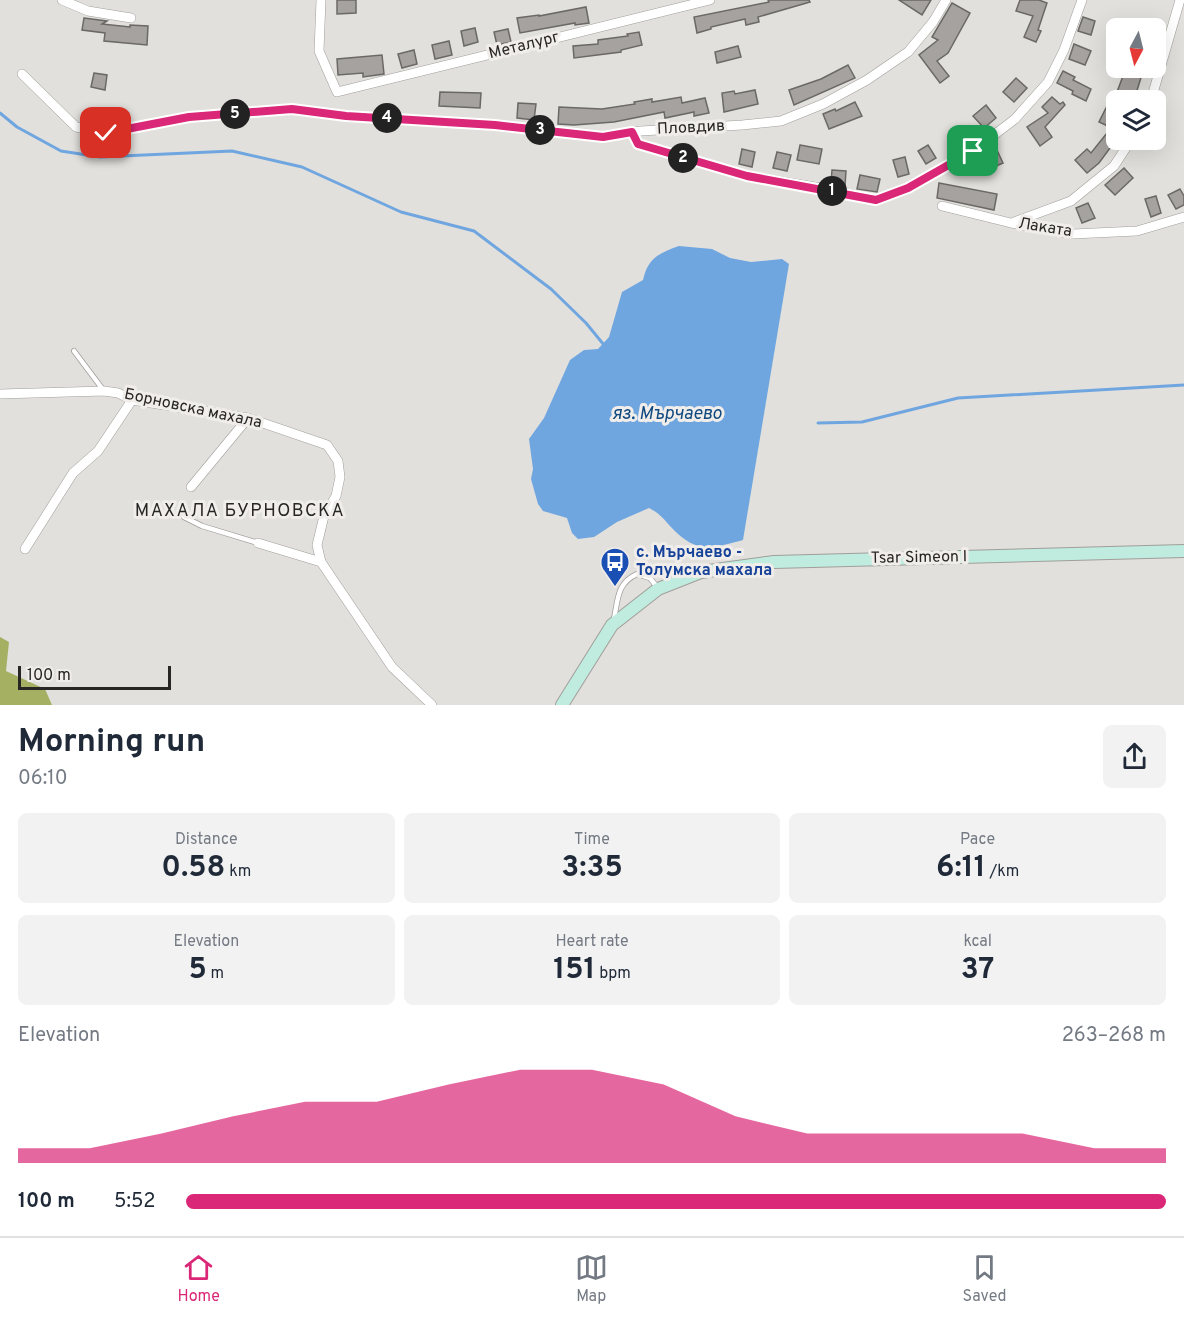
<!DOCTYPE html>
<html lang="en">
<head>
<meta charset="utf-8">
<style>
  :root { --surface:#fff; --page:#f2f2f3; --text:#1f2937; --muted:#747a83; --line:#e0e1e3; --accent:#db2777 }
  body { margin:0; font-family:Overpass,sans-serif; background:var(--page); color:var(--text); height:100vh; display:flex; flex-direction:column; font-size:22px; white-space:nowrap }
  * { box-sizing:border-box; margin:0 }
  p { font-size:20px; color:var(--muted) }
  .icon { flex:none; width:33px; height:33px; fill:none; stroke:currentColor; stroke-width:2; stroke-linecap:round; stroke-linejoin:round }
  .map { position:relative; height:705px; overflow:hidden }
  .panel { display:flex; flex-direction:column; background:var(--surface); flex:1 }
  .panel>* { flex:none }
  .needle { width:39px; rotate:187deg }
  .tools { position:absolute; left:1106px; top:18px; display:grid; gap:12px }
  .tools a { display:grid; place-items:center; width:60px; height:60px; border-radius:9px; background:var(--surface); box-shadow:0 6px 24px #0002; font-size:30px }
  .scale { position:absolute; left:18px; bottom:15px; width:153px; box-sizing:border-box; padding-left:6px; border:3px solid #272625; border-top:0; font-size:16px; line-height:21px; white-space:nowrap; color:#272625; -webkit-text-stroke:4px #f0edea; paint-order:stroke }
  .pin { position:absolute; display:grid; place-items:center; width:51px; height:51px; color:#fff; margin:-26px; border-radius:12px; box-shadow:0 3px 9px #0006 }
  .km { position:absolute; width:30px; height:30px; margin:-15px; border-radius:50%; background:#222; color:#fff; font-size:16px; line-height:30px; text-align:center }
  .round { display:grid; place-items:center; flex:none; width:63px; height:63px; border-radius:9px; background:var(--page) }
  .overview { display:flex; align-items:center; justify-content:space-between; height:102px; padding:0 18px }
  h1 { font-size:33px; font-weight:700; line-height:45px }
  .stats { display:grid; grid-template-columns:repeat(3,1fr); gap:9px; height:102px; padding:6px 18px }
  .stats div { display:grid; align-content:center; border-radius:9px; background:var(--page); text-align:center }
  .stats b { font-size:30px; font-weight:700 }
  .stats small { font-size:16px; font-weight:400 }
  .stats p { font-size:16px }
  .chart { height:168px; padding:12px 18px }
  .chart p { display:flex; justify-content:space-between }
  .chart svg { width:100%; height:108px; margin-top:6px; fill:var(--accent); opacity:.7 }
  ul { padding:0 18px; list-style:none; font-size:20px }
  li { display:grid; grid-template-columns:96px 72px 1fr; align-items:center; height:45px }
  li i { height:15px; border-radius:8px; background:var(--accent) }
  .tabs { display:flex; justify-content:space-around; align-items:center; height:84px; border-top:2px solid var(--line); background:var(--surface); font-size:16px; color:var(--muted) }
  .tabs a { display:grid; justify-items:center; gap:3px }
  .tabs .selected { color:var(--accent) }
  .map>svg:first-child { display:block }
  .forest { fill:#a6b062 }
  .water { fill:#70a6e0 }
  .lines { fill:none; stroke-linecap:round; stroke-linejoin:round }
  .stream { stroke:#70a6e0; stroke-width:3 }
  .building { fill:#a5a29f; stroke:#6b6966; stroke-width:1.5 }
  .lane-casing { stroke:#a09e9b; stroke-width:6 }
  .street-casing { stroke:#a09e9b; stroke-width:10 }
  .secondary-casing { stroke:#a09e9b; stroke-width:14 }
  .lane { stroke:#fff; stroke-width:4.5 }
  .street { stroke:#fff; stroke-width:9 }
  .secondary { stroke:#bfecdf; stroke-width:12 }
  .route-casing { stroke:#fff; stroke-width:12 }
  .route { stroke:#db2777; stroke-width:8 }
  .labels { text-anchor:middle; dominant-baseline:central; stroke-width:6; stroke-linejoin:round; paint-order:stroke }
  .street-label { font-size:16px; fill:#272625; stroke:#f0edea }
  .transit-label { font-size:16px; font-weight:bold; fill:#164399; stroke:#f0edea; text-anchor:start }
  .water-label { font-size:18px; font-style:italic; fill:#0f497f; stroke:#f0edea }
  .neighbourhood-label { font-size:18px; letter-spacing:1.5px; fill:#272625; stroke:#f0edea }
</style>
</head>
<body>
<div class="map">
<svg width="1184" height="705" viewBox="0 0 1184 705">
  <rect width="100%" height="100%" fill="#e2e0dc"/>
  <path class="forest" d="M0 637 9 642 6 671 45 689 52 705H0Z"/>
  <path class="water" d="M679 246 712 249 730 258 751 262 782 259 789 264 743 540C709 549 696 554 670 526 663 518 659 513 649 508L617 522 594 537 578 539 572 533 567 518 543 511 538 504 531 479 533 469 529 439 544 418 570 360 584 350 598 349 609 337 622 292 643 280C648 258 659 253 679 246Z"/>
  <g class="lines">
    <g class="stream">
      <path d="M0 113 17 127 61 151 100 157 232 151 302 167 401 212 474 231 551 289 586 323 604 345"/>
      <path d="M818 423 862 422 958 398 1184 385"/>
    </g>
  </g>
  <g class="building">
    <path d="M337 0H356V13L337 14Z"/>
    <path d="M768 0H809L810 2 758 17 759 22 746 25 745 19 711 27V29L697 33 694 17 769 2Z"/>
    <path d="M899 0H931L922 15Z"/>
    <path d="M1020 0H1039L1047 3 1038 30 1041 31 1036 42 1024 37 1033 16 1016 11Z"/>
    <path d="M952 3 970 13 948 53 937 61 949 76 940 83 919 55 938 40 932 37Z"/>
    <path d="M586 7 589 23 575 25V23L520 33 517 18 539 15V16Z"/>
    <path d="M1083 17 1095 21 1091 35 1078 31Z"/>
    <path d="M84 18 107 21 102 24 130 27V25L148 26 147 45 104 41 105 33 82 30Z"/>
    <path d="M475 28 478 42 464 46 461 31Z"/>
    <path d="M508 29 511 42 497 45 494 32Z"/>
    <path d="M639 32 642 45 621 50V52L574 58 573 46 598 44V40L628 36 627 34Z"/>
    <path d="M449 41 452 55 435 59 432 45Z"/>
    <path d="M1074 44 1091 51 1085 65 1069 59Z"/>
    <path d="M738 46 741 57 717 63 715 52Z"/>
    <path d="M414 50 417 64 402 68 398 54Z"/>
    <path d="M382 55 384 74 363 77V73L338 75 337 59Z"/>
    <path d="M848 65 855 78 794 105 789 90 821 79Z"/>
    <path d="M1126 68H1144L1134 100H1114Z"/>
    <path d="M1063 71 1075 77 1073 80 1091 89 1086 101 1072 94 1073 91 1057 83Z"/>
    <path d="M94 73 107 75 105 90 91 87Z"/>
    <path d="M1016 78 1027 88 1014 102 1003 92Z"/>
    <path d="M755 90 758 104 724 112 722 93 734 91 735 94Z"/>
    <path d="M440 92 481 93 480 108 439 106Z"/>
    <path d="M681 97 682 103 705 98 709 113 694 116V112L665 118 664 112 614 122 574 125 558 124 559 107 602 109 635 104 634 102 652 99V102Z"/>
    <path d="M1052 97 1060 104 1063 102 1065 105 1045 127 1052 137 1040 146 1027 127 1048 113 1042 107Z"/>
    <path d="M855 102 862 116 829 129 823 114 835 109 836 111Z"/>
    <path d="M518 103 536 104 534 120 517 118Z"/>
    <path d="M986 105 996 118 984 128 973 116Z"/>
    <path d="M1107 106 1116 110V130L1099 122Z"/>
    <path d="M1107 133 1116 140 1099 163 1087 173 1075 160 1087 149 1091 153Z"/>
    <path d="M800 145 822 149 819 164 797 160Z"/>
    <path d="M928 145 936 158 926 164 918 151Z"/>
    <path d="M996 148 1003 163 989 169 983 155Z"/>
    <path d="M742 149 755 152 752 167 739 164Z"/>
    <path d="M777 152 791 155 787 171 773 168Z"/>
    <path d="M905 157 909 174 898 177 893 160Z"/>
    <path d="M1124 168 1133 178 1115 195 1105 185Z"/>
    <path d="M832 170 846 171 845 186 831 183Z"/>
    <path d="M860 175 880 179 877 192 857 189Z"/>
    <path d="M939 183 997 194 994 210 937 198Z"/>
    <path d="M1180 189 1184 196V205L1176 209 1168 195Z"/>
    <path d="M1156 196 1161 213 1151 217 1145 199Z"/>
    <path d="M1088 203 1095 218 1082 223 1076 208Z"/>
  </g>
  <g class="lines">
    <g class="lane-casing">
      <g id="lane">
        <path d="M74 351 104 391"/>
        <path d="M184 517 202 526 258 543"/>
        <path d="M614 619C618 599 617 583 637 574L650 578 657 587"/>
      </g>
    </g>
    <g class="street-casing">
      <g id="street">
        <path d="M62 0 88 11 131 18"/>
        <path d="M321 0 319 51 337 92 710 0"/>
        <path d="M22 74 76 127 107 133 189 117 292 109 346 116 495 125 603 137 641 131 742 125 781 121 823 104 867 80 908 52 933 22 946 0"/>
        <path d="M1151 100 1180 0"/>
        <path d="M632 132 638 144 747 176 821 188 876 200 908 188 973 151 1015 119 1048 82 1064 50 1082 0"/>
        <path d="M942 206 1011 223 1073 234 1137 231 1184 217"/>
        <path d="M1014 222 1071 201 1114 166 1131 140"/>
        <path d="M0 394 104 391 118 393 132 400 248 418 327 445 338 461 340 477 336 496 324 516 317 545 321 562 392 667 432 705"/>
        <path d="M191 487 248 418"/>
        <path d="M258 543 321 562"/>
        <path d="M25 549 73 473 98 451 132 400"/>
      </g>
    </g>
    <g class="secondary-casing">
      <path id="secondary" d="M562 705 612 625 658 589 701 572 774 562 1184 551"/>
    </g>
    <use href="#lane" class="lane"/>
    <use href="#street" class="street"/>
    <use href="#secondary" class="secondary"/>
  </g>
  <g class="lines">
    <g class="route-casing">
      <path id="route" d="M106 133 189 117 292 109 346 116 495 125 603 137 632 132 638 144 747 176 876 200 908 188 973 151"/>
    </g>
    <use href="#route" class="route"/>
  </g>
  <defs>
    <g id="bus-pin" transform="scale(1.5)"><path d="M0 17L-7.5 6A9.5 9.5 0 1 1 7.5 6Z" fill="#1a4fb4" stroke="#f0edea"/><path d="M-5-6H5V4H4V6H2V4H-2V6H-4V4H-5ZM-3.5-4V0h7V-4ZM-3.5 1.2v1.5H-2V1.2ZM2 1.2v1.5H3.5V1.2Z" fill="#fff"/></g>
  </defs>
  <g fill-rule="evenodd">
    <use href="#bus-pin" x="615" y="562"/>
  </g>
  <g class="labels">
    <g class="street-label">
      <text transform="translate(524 46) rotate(-14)">Металург</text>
      <text transform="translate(691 128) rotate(-3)">Пловдив</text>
      <text transform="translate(1045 228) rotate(9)">Лаката</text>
      <text transform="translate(193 409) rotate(12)">Борновска махала</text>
      <text transform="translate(919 558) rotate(-1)">Tsar Simeon I</text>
    </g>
    <g class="transit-label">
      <text x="636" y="553">с. Мърчаево -<tspan x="636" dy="18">Толумска махала</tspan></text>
    </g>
    <g class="water-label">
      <text x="667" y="414">яз. Мърчаево</text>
    </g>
    <g class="neighbourhood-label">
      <text x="240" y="511">МАХАЛА БУРНОВСКА</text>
    </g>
  </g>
</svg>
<div class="tools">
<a><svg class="needle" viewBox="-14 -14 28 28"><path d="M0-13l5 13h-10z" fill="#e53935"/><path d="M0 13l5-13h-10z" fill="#747a83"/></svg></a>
<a><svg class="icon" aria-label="layers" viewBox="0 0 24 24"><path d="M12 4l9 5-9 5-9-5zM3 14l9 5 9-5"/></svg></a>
</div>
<div class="scale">100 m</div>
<div class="pin" style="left:973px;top:151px;background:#1e9e55"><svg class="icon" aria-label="arrive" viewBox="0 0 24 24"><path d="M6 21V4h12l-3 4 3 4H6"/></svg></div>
<div class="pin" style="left:106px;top:133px;background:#d93025"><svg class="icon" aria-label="check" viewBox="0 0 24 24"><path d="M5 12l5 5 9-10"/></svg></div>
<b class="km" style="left:832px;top:191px">1</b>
<b class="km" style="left:683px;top:158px">2</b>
<b class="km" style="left:540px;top:130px">3</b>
<b class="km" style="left:387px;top:118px">4</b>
<b class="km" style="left:235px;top:114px">5</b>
</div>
<section class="panel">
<div class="overview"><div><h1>Morning run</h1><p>06:10</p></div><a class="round"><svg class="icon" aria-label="share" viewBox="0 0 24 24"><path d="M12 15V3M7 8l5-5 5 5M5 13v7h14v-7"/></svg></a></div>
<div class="stats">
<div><p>Distance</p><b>0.58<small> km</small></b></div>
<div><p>Time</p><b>3:35</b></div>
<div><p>Pace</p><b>6:11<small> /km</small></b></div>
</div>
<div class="stats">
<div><p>Elevation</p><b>5<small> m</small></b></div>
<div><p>Heart rate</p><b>151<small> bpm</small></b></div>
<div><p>kcal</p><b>37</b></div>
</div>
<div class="chart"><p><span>Elevation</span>263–268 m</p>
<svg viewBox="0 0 160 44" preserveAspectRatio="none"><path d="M0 44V38L10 38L20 32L30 25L40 19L50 19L60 12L70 6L80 6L90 12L100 25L110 32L120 32L130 32L140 32L150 38L160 38V44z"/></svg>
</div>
<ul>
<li><b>100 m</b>5:52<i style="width:100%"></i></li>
</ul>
</section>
<nav class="tabs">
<a class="selected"><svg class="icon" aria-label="home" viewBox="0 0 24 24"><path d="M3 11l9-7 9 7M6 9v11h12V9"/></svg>Home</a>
<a><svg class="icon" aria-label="map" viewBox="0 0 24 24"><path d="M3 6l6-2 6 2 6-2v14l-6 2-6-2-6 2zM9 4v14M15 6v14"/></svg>Map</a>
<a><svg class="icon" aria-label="saved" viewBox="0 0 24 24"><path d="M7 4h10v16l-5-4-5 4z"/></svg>Saved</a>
</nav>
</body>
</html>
